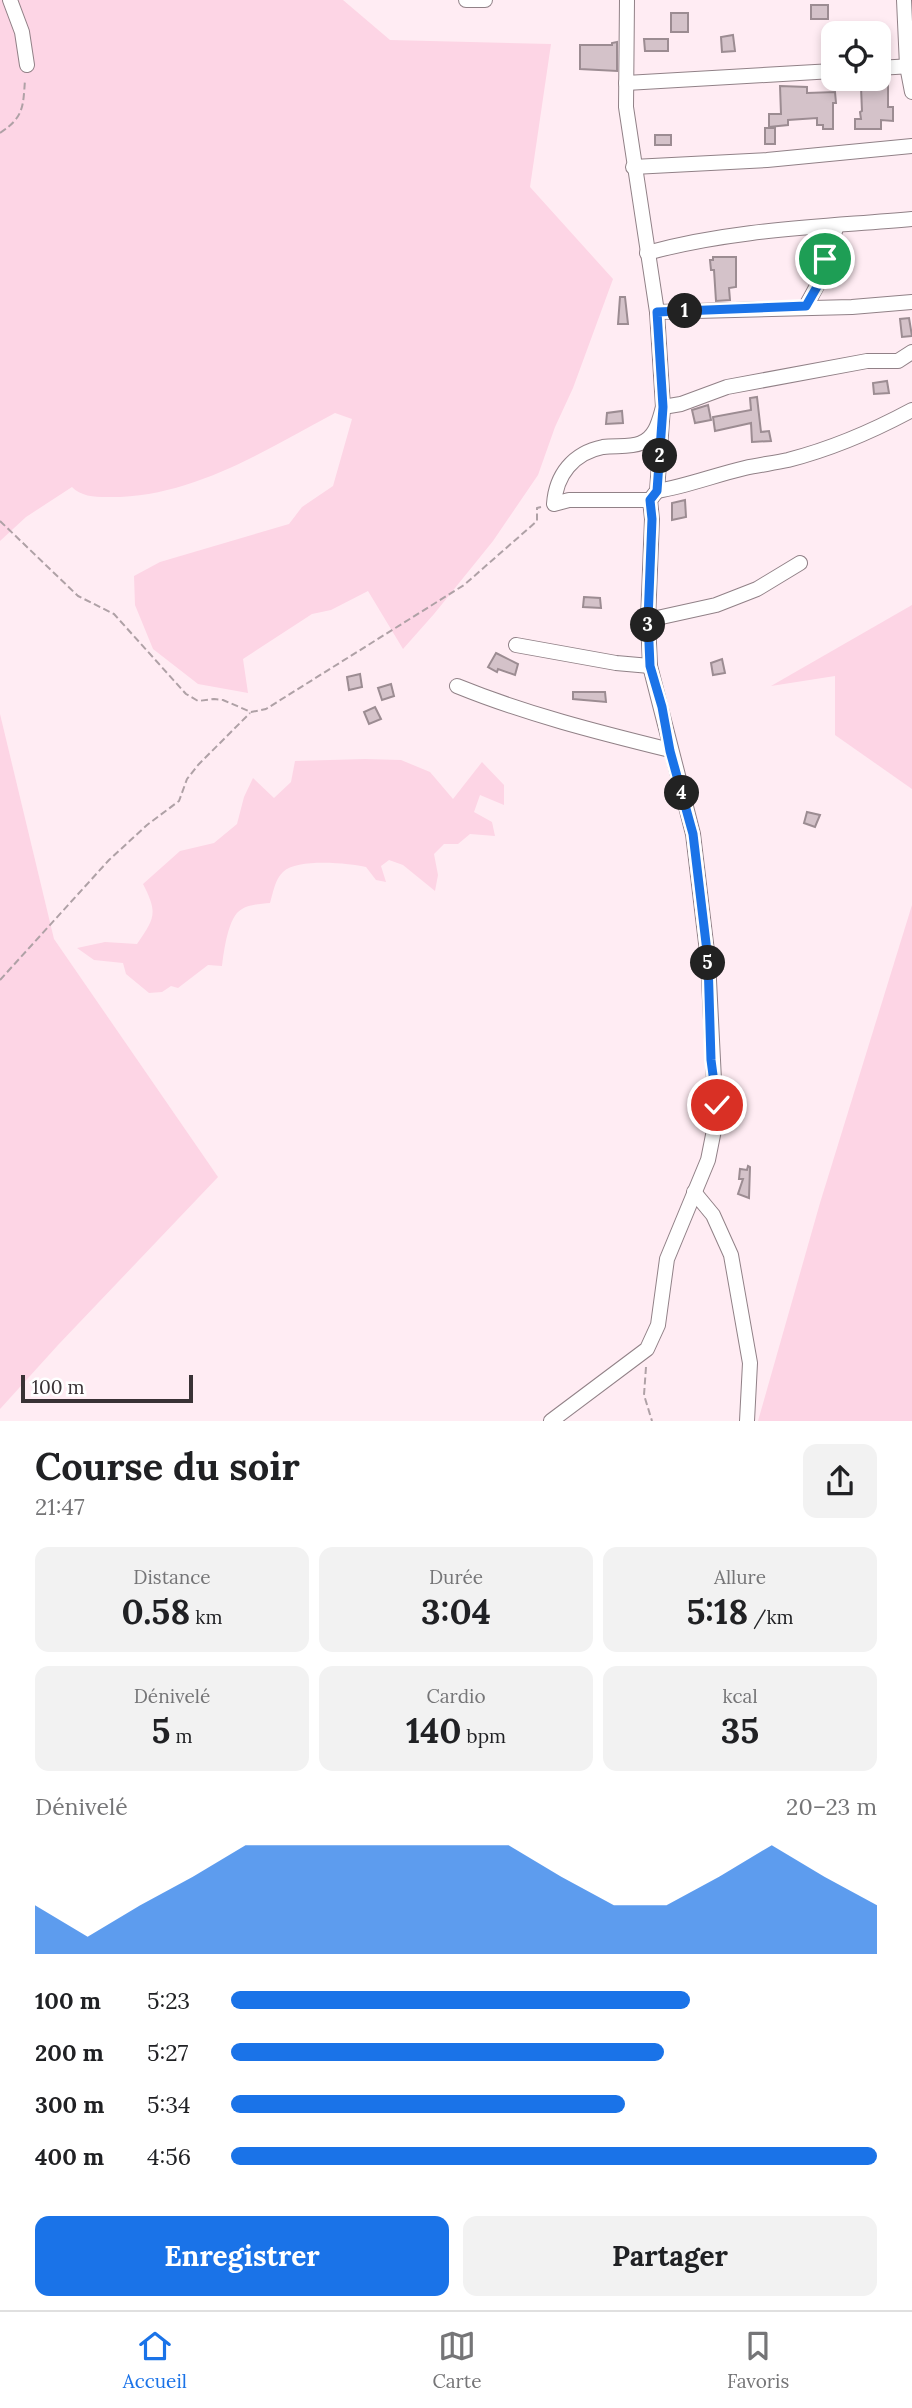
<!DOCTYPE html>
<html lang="fr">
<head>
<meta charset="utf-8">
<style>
  :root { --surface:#fff; --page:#f2f2f2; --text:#202124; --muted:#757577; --line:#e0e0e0; --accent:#1a73e8 }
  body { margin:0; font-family:Lora,serif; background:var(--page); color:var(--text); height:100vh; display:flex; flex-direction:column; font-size:26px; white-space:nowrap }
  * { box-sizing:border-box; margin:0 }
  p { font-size:23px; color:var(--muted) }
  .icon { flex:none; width:38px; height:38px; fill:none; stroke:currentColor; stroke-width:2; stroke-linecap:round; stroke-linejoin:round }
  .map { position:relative; height:1421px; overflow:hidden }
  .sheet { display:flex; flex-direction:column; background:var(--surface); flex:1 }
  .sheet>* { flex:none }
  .fabs { position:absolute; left:821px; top:21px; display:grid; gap:14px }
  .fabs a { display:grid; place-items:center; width:70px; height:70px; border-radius:14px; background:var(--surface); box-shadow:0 4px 10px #0003; font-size:35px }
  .scale { position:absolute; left:21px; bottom:18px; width:172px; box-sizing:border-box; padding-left:7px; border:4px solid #393235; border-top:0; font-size:19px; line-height:24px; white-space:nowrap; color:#393235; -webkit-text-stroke:5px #fff; paint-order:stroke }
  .pin { position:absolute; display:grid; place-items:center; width:60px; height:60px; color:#fff; margin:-30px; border:4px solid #fff; border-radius:50%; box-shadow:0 2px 7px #0007 }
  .km { position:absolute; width:35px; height:35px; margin:-18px; border-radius:50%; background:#222; color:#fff; font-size:19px; line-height:35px; text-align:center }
  .round { display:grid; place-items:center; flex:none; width:74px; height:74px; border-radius:14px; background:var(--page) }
  .overview { display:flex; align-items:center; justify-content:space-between; height:119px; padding:0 35px }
  h1 { font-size:38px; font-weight:700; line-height:52px }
  .metrics { display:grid; grid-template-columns:repeat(3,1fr); gap:10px; height:119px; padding:7px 35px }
  .metrics div { display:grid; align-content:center; border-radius:14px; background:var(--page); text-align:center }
  .metrics b { font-size:35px; font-weight:700 }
  .metrics small { font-size:19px; font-weight:400 }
  .metrics p { font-size:19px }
  .chart { height:196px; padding:14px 35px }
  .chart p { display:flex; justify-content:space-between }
  .chart svg { width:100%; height:126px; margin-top:7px; fill:var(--accent); opacity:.7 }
  .button { display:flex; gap:14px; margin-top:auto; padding:14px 35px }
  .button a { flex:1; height:80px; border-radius:14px; background:var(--accent); color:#fff; font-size:28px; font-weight:700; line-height:80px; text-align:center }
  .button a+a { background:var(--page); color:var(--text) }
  ul { padding:0 35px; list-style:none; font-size:23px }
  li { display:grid; grid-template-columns:112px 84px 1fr; align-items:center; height:52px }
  li i { height:18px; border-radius:9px; background:var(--accent) }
  .tab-bar { display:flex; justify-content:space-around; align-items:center; height:98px; border-top:2px solid var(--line); background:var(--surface); font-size:19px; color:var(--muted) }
  .tab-bar a { display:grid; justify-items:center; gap:4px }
  .tab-bar .selected { color:var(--accent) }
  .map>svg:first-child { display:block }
  .green { fill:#fdd5e5 }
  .building { fill:#d4c2c9; stroke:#9c8c92; stroke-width:2 }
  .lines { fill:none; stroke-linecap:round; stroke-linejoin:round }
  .minor-casing { stroke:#918187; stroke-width:16 }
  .path { stroke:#afa1a6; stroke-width:2; stroke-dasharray:7 3.5; stroke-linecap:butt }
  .minor { stroke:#fff; stroke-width:14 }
  .route-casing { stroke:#fff; stroke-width:14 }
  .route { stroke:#1a73e8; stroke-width:9 }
</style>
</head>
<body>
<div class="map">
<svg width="912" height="1421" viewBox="0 0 912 1421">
  <rect width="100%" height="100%" fill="#ffecf3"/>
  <g class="green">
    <path d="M0 0H343L390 40 551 44 530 187 613 279 573 388 555 427 538 475 493 541 434 614 403 649 368 591 331 610 312 614 243 659 248 693 198 684 153 649 135 605 134 576 160 562 289 524 302 507 333 486 352 419 335 413C264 451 189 499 106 497 94 497 80 496 72 487L26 517 0 541Z"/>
    <path d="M912 605V789L835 735V676L771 686Z"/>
    <path d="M0 714 54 939 218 1177 58 1345 0 1409Z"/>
    <path d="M365 759 401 760 430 772 453 799 482 762 504 785V805L480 795 474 812 492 822 495 836 470 834 458 844H444L434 854 438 875 435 891 403 865 389 860 381 866 386 882 376 880 366 867C349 863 297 858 283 872 275 879 273 893 270 903 261 904 250 904 242 909 228 916 224 951 222 966L208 965 178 988 171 986 162 992 149 993 126 974 123 963 94 960 77 948 105 942 137 944C155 918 158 913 143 884L180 851 214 843 237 824 244 797 253 778 274 798 291 782 295 761Z"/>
    <path d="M912 905V1421H758L820 1203Z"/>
  </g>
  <g class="building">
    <rect x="811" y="5" width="17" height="14"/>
    <rect x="671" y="13" width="17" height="19"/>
    <path d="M733 35 735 51 722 52 721 37Z"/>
    <path d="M644 39H668V51H645Z"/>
    <path d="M617 42V71L580 69V45H612V43Z"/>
    <path d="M888 85V107H893V121L881 120V129H855V119H861L860 112 862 111 861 87Z"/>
    <path d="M780 86 807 87V93L835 92 836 103H833V129H823V125H817V118L788 120V125L769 127V114H781Z"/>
    <rect x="765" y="128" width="10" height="16"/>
    <rect x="655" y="135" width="16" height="10"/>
    <path d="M713 257H736V287L729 288 730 300 716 301 714 270H711L710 260H713Z"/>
    <path d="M620 297H625L628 324H618Z"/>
    <path d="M909 318 912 336 902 337 900 319Z"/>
    <path d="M887 381 889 393 874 394 873 383Z"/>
    <path d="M757 397 761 432 769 431 771 441 752 442 751 423 715 431 713 417 751 410 750 398Z"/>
    <path d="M708 405 711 420 695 423 692 410Z"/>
    <path d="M622 411 623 423 606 424 607 413Z"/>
    <path d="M685 500 686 517 672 520V503Z"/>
    <path d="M584 597 600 598 601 608 583 607Z"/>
    <path d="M496 653 518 664 515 675 498 669 497 672 488 667Z"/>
    <path d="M722 659 725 673 713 675 711 663Z"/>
    <path d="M360 674 362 687 349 690 347 677Z"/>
    <path d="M391 684 394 696 382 700 378 688Z"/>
    <path d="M573 692H605L606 702 573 699Z"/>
    <path d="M375 707 381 719 369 724 364 712Z"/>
    <path d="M807 812 820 815 815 827 804 823Z"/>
    <path d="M748 1166 750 1167 749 1198 738 1194 743 1179H739L740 1169 747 1170Z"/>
  </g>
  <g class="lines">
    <g class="minor-casing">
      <g id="minor">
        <path d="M10 0 22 32 27 65"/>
        <path d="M466 0H485"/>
        <path d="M904 0 907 66 912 92"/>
        <path d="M878 68 912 66"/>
        <path d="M626 83 833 71"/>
        <path d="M633 167 767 160 912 146"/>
        <path d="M647 253C733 229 823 227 912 219"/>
        <path d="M806 306 818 284 837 225"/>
        <path d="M657 312 852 307 912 302"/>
        <path d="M657 491C687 486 715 475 745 468 759 465 774 463 788 460 831 449 873 431 912 410"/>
        <path d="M650 500H569L554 504C556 475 573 453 603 447 615 445 630 448 641 443 656 437 659 421 663 407L681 404 727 387 867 361H898L912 352"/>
        <path d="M648 620 716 605 757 589 800 563"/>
        <path d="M516 645 616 663 650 666"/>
        <path d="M457 686C526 714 597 732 670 750"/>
        <path d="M694 1192 713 1215 731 1255 750 1363 747 1421"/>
        <path d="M551 1421 647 1349 658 1325 667 1259 708 1160 716 1120 708 960 693 834 650 666 648 620 652 519 650 500 657 491 663 407 657 312 626 107 627 0"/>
      </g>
    </g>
    <g class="path">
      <path d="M0 133C24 117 23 107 25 80"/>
      <path d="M0 521 78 596 114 614 186 694 198 701 214 699 223 700 251 712 266 709 464 585 537 521V508L541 507"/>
      <path d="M0 980 109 860 147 825 179 801 187 779 198 765 250 713"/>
      <path d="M646 1367 644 1395 652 1421"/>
    </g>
    <use href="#minor" class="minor"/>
  </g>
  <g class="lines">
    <g class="route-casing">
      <path id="route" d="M717 1105 711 1060 708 960 693 834 670 751 662 707 650 666 648 620 652 519 650 500 657 491 663 407 657 312 806 306 818 285 825 259"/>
    </g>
    <use href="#route" class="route"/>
  </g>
</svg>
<div class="fabs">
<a><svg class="icon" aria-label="locate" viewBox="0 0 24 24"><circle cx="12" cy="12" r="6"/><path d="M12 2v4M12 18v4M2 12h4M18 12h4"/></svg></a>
</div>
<div class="scale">100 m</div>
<div class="pin" style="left:825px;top:259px;background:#1e9e55"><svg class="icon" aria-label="arrive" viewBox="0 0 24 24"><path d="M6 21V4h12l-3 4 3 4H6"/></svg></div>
<div class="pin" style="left:717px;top:1105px;background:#d93025"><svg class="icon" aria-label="check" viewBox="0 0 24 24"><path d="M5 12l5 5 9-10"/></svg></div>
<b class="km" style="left:685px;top:311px">1</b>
<b class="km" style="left:660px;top:456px">2</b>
<b class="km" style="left:648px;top:625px">3</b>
<b class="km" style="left:682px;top:793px">4</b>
<b class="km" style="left:708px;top:963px">5</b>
</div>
<section class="sheet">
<div class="overview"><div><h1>Course du soir</h1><p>21:47</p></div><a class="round"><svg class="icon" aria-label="share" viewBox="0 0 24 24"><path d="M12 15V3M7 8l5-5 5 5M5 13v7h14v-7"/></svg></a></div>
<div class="metrics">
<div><p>Distance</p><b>0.58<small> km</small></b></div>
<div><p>Durée</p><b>3:04</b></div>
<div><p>Allure</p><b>5:18<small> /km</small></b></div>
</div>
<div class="metrics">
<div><p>Dénivelé</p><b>5<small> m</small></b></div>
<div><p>Cardio</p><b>140<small> bpm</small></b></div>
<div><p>kcal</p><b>35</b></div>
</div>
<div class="chart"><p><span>Dénivelé</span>20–23 m</p>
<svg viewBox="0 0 160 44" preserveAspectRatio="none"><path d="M0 44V27L10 38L20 27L30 17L40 6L50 6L60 6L70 6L80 6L90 6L100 17L110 27L120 27L130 17L140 6L150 17L160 27V44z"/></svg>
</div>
<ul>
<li><b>100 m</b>5:23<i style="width:71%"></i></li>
<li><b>200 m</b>5:27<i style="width:67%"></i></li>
<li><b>300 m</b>5:34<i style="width:61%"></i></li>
<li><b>400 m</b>4:56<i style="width:100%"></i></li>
</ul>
<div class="button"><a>Enregistrer</a><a>Partager</a></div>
</section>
<nav class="tab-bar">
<a class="selected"><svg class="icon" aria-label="home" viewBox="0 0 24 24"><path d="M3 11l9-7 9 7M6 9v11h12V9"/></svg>Accueil</a>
<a><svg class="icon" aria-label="map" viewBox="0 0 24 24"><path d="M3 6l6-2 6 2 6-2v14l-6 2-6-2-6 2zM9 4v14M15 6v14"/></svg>Carte</a>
<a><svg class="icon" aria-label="saved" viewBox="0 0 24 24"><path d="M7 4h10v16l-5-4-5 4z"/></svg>Favoris</a>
</nav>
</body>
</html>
